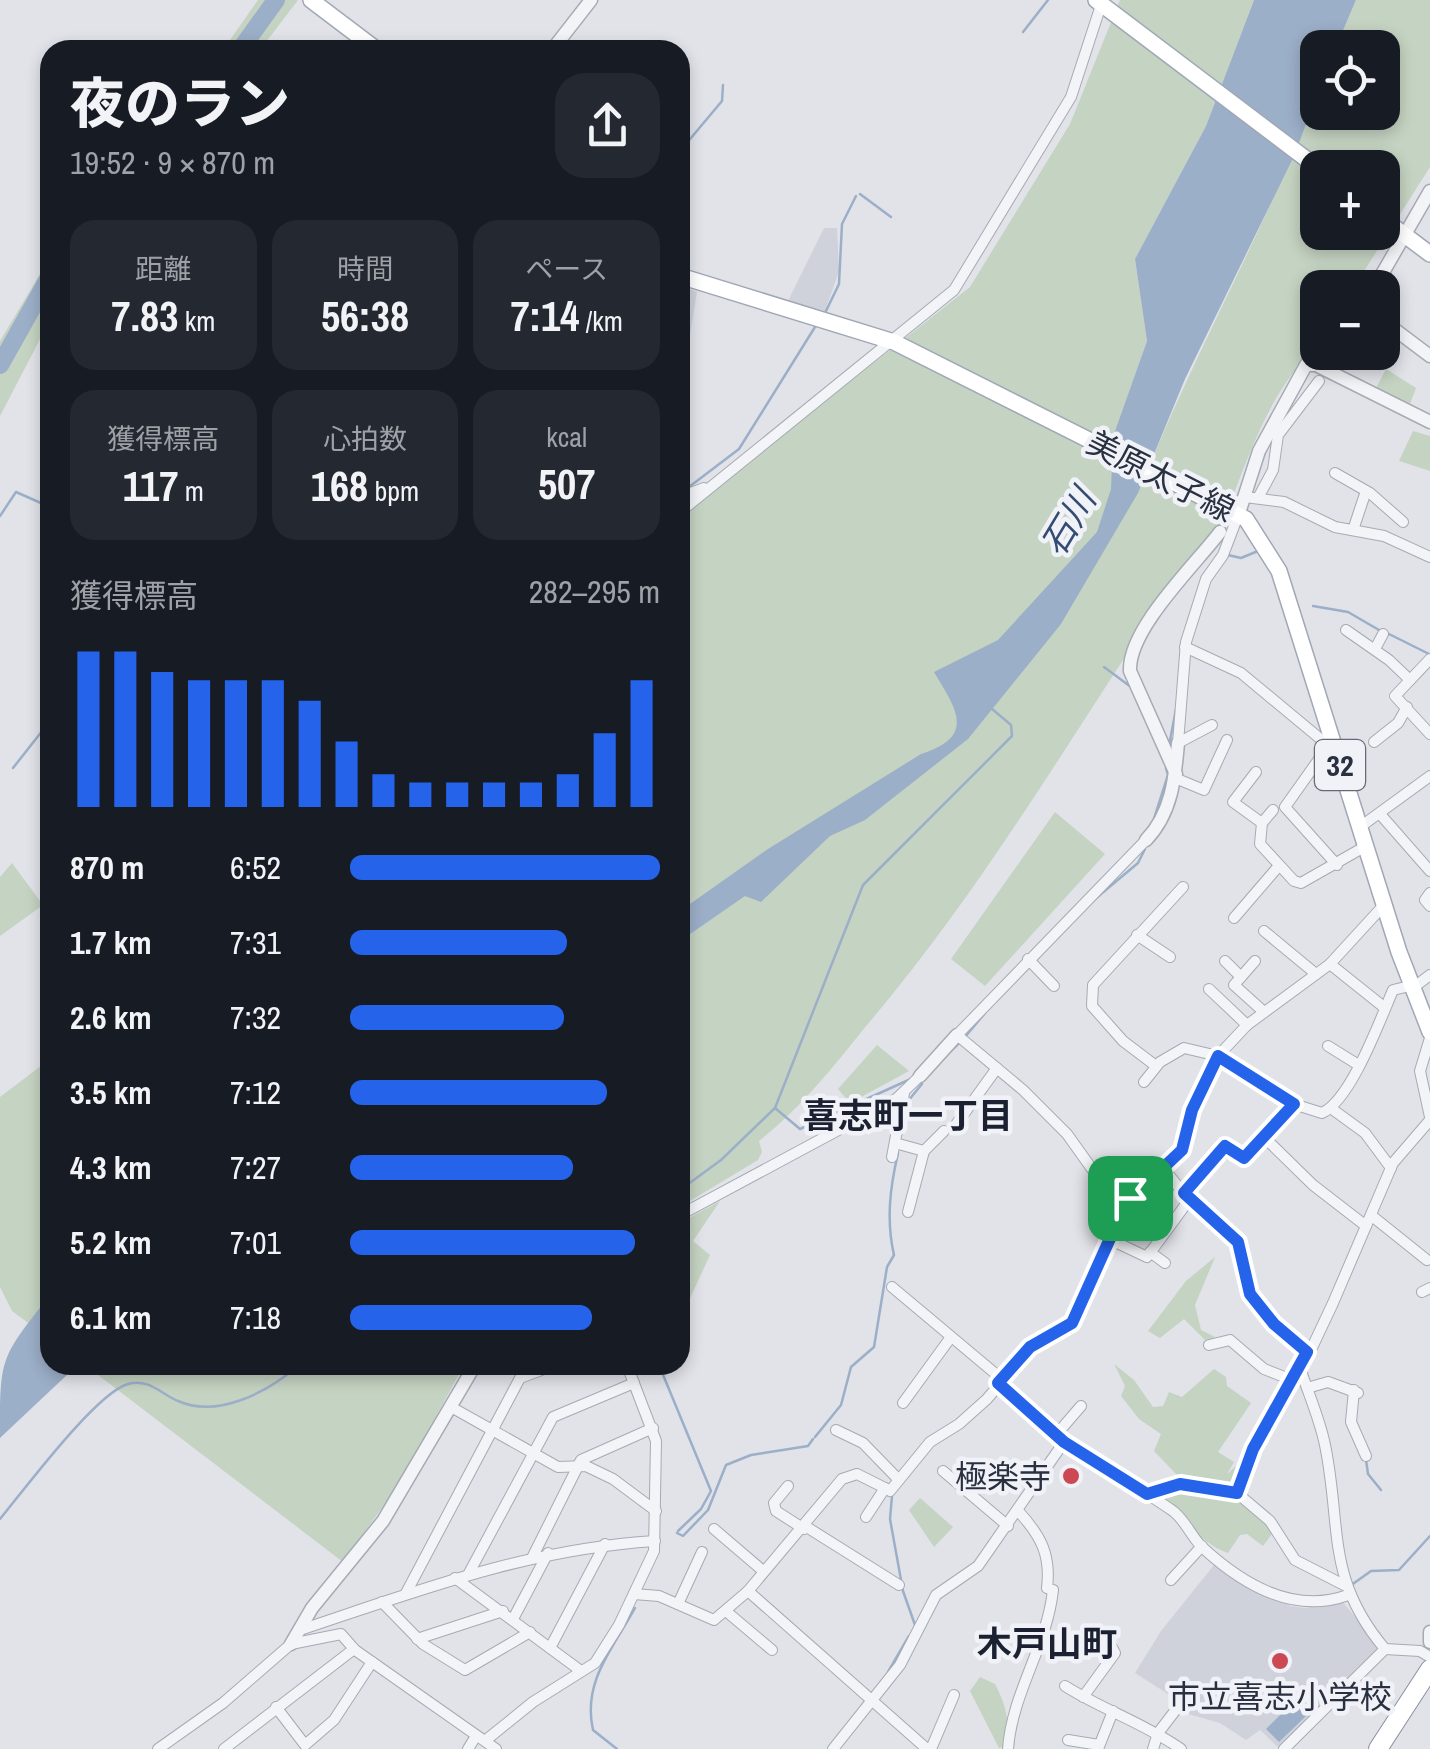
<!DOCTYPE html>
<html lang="ja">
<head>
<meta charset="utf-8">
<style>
  :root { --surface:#171b24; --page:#242831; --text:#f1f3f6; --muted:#9ea1a6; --accent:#2563eb }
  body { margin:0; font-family:"Archivo Narrow","Noto Sans JP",sans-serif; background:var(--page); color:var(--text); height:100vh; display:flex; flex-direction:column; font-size:38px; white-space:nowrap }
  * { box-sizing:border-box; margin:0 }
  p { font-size:32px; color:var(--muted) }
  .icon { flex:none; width:55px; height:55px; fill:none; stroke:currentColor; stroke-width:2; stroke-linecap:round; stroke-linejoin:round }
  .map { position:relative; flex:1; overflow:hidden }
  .details { position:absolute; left:40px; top:40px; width:650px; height:1335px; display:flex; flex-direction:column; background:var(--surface); border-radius:30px; box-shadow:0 5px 15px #0003 }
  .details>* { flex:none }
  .tools { position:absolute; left:1300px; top:30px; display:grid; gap:20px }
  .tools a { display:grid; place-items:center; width:100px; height:100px; border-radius:20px; background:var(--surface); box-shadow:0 5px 15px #0003; font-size:50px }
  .pin { position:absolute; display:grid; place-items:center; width:85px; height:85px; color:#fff; margin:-42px; border-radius:20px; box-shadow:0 5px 15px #0006 }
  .round { display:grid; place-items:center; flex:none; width:105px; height:105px; border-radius:30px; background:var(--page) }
  .overview { display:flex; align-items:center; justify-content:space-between; height:170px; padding:0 30px }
  h1 { font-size:55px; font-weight:800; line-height:75px }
  .metrics { display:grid; grid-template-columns:repeat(3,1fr); gap:15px; height:170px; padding:10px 30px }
  .metrics div { display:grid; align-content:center; border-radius:25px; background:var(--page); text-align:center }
  .metrics b { font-size:42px; font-weight:800 }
  .metrics small { font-size:28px; font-weight:400 }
  .metrics p { font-size:28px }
  .chart { height:280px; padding:20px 30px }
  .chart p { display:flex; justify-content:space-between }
  .chart svg { width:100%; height:180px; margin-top:10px; stroke:var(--accent); stroke-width:6 }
  ul { padding:0 30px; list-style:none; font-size:32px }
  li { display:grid; grid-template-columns:160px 120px 1fr; align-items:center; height:75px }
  li i { height:25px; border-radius:12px; background:var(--accent) }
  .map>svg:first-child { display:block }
  .built { fill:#cfd2db }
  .green { fill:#c5d3c2; fill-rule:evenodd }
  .water { fill:#9cafc8 }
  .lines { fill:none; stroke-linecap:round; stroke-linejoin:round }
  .stream { stroke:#9cafc8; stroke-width:2.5 }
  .river { stroke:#9cafc8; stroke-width:18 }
  .minor-casing { stroke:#a6aab3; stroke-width:12 }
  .tertiary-casing { stroke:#a6aab3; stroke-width:15 }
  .primary-casing { stroke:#a0a7b5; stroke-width:18 }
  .trunk-casing { stroke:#8890a0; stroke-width:20 }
  .minor { stroke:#f3f4f7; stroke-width:10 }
  .tertiary { stroke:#f3f4f7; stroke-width:12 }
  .primary { stroke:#fff; stroke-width:15 }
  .trunk { stroke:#fff; stroke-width:18 }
  .route-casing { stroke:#fff; stroke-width:20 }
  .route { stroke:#2563eb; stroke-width:12 }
  .poi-dot { fill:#cc4853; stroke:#f0f2f7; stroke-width:4 }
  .labels { text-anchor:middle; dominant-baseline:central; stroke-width:9; stroke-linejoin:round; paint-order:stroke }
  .shield { fill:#f0f2f7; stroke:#656a77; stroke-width:2.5 }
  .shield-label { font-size:30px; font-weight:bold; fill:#293040 }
  .street-label { font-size:32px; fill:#293040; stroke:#f0f2f7 }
  .poi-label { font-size:32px; fill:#293040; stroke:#f0f2f7; text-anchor:end }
  .water-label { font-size:35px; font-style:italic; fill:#344c74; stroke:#f0f2f7 }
  .neighbourhood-label { font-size:35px; font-weight:bold; fill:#1b2131; stroke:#f0f2f7 }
</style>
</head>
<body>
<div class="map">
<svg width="1430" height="1749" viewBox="0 0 1430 1749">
  <rect width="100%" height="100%" fill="#e1e3e9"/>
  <g class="built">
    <path d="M824 228H837L839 271 825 311 788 301Z"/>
    <path d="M680 285 697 292 690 335 680 357Z"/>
    <path d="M1218 1560 1290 1606 1305 1608 1342 1601 1379 1646 1377 1653 1280 1749 1260 1730 1246 1740 1220 1723 1188 1714 1179 1701 1135 1673 1161 1631Z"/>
  </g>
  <g class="green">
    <path d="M258 0H298L260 50H223Z"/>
    <path d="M1120 0H1254L1206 126 1135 259 1147 341 1114 437 1154 455C1205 333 1270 218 1317 94L1318 112H1382V48L1336 47 1356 0H1430V167L1354 287 1318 288V353C1278 368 1242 472 1227 513 1222 527 1177 578 1164 597 1068 742 980 892 867 1025 834 1066 801 1108 759 1141L762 1152 758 1160 680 1207V516L970 287 1070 124ZM1318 168H1382V232H1318Z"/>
    <path d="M50 257V320L0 416V341Z"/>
    <path d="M1386 369 1416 388 1410 404 1376 388Z"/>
    <path d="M1413 431 1430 436V471L1399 461Z"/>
    <path d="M1055 812 1105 854 985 986 951 959Z"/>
    <path d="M12 863 43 905 0 936V877Z"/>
    <path d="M877 1045 909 1071 850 1103 838 1089Z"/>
    <path d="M50 1059V1339L12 1311 0 1287V1097Z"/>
    <path d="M720 1201 693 1241 710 1255 680 1320V1223Z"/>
    <path d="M1215 1257 1195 1305 1201 1330 1215 1337 1205 1340 1184 1319 1160 1338 1148 1331 1186 1281Z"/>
    <path d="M1114 1364 1134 1380 1153 1407 1163 1406 1169 1392 1182 1397 1214 1369 1226 1377 1227 1386 1251 1403 1218 1452 1234 1462 1227 1474 1250 1454 1236 1489 1221 1482 1181 1479 1154 1451 1161 1434 1139 1419 1121 1396 1125 1386Z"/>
    <path d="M85 1365H464L399 1484 343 1562Z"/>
    <path d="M1192 1486 1234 1494 1274 1531 1263 1546 1247 1534 1240 1535 1228 1553C1200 1544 1180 1512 1156 1494Z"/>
    <path d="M920 1498 953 1527 934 1547 909 1510Z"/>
    <path d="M980 1677 995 1684C1006 1705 1011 1724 1005 1746L999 1748 970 1691Z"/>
  </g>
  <g class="water">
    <path d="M1254 0H1356L1336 47 1318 48 1317 94 1295 154 1185 379 1138 493 1061 624 968 739 865 820 830 836 761 902 745 896 680 941V911L768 849 921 754C977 736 956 709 934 672L998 640 1097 532 1111 489 1113 437 1147 341 1135 259 1206 126Z"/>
    <path d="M50 1295V1365H71L69 1373 0 1438C0 1355 0 1359 50 1295Z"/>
    <path d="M1293 1702 1306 1716 1279 1742 1266 1729Z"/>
  </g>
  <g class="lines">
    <g class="stream">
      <path d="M1023 32 1048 0"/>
      <path d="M680 151 722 101 723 85"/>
      <path d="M860 194 891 217"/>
      <path d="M826 311 839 284 842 224 856 196"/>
      <path d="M685 490 739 449 815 327"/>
      <path d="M0 516 16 492 50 507"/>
      <path d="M1228 555 1241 558 1258 551"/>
      <path d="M1313 606 1348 612 1379 630"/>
      <path d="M1387 633 1429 654"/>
      <path d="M1104 667 1131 687"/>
      <path d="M1169 746 1176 709"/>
      <path d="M13 768 50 721"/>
      <path d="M1153 822 1168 775 1166 768"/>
      <path d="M1095 899 1138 863 1145 849"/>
      <path d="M965 1037 985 1013"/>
      <path d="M920 1081 959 1043"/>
      <path d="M775 1108 800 1129 913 1078"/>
      <path d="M902 1134 908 1101 922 1084"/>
      <path d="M680 1190 721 1160 775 1108 863 885 1012 736 1011 725 991 708"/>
      <path d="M659 1365 711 1491 701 1509 678 1531"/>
      <path d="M815 1437 841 1405 851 1367 874 1347 887 1267 894 1255C886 1220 890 1188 898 1153"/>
      <path d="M1366 1460 1368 1474 1381 1490"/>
      <path d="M892 1496 890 1519 903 1591 915 1625"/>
      <path d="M0 1519C24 1490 96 1393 128 1384 149 1378 161 1394 178 1401 219 1419 269 1391 299 1365"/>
      <path d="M677 1533 683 1536 708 1510 726 1465 751 1455 808 1446 813 1439"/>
      <path d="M1350 1586 1371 1571 1399 1570 1430 1536"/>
      <path d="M888 1672 909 1636"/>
      <path d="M617 1749 593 1730C582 1682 613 1648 635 1608"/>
    </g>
    <g class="river">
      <path d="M240 50 276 0"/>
      <path d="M0 365 50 276"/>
    </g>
    <g class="minor-casing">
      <g id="minor">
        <path d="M1335 473 1370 493 1403 522"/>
        <path d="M680 497 704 488"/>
        <path d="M1245 497 1284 502 1335 527 1384 536 1430 557"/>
        <path d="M1258 498 1273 470 1278 435 1319 381"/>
        <path d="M680 512 954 290 1071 97 1102 2"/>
        <path d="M1353 530 1366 491"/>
        <path d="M1346 630 1389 660 1410 680"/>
        <path d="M1185 647 1241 673 1335 751"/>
        <path d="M1375 649 1383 634"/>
        <path d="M1430 659 1395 696 1430 734"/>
        <path d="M1374 742 1398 723 1407 707"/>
        <path d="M1178 743 1186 642 1206 579 1223 555 1239 513"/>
        <path d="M1178 743 1212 725"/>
        <path d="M1329 745 1285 807 1337 865"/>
        <path d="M1256 772 1233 802 1262 823"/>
        <path d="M1175 778 1204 790 1227 740"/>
        <path d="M1273 810 1262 823 1260 844 1294 881 1301 883 1366 846"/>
        <path d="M1380 814 1430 871"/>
        <path d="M1360 827 1430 776"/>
        <path d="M1430 893 1425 900 1430 906"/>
        <path d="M1234 918 1277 868"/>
        <path d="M1264 931 1316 974"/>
        <path d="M1137 935 1170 957"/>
        <path d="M1028 959 1054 986"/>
        <path d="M1225 961 1241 977"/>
        <path d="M1255 961 1234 985 1264 1012"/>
        <path d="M1330 964 1385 1008"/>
        <path d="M1209 989 1247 1025"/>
        <path d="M1430 1038 1420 1071 1430 1117"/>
        <path d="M1328 1046 1357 1064"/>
        <path d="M1156 1066 1123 1041 1092 1006 1093 985 1183 887"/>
        <path d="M1144 1082 1160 1062 1184 1048 1218 1056 1287 1102 1322 1113C1351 1100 1380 1020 1393 990L1418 984 1430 975"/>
        <path d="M1332 1109 1365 1133 1391 1168"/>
        <path d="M955 1126 997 1068"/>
        <path d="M1264 1137 1313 1185 1366 1226"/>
        <path d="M895 1143 924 1151 908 1212"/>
        <path d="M924 1151 944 1131"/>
        <path d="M892 1157 904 1093"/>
        <path d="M1164 1169 1193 1205 1238 1242 1250 1294 1274 1324 1307 1353"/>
        <path d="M1184 1193 1225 1146 1244 1158 1294 1104"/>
        <path d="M1130 1198 1092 1169 1067 1134 1023 1090 957 1035 1146 840"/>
        <path d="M680 1215 896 1099 920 1076"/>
        <path d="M1372 1216 1427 1260"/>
        <path d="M1109 1239 1147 1257 1189 1200"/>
        <path d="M1150 1252 1165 1263"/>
        <path d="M892 1287 997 1375 998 1383C1021 1403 1043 1428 1068 1445 1102 1468 1139 1487 1173 1511 1185 1520 1191 1536 1202 1547 1242 1584 1294 1615 1348 1595"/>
        <path d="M1422 1292 1430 1288"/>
        <path d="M1209 1345 1230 1340 1264 1369 1292 1380"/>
        <path d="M1301 1371C1309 1395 1320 1420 1325 1445 1342 1527 1325 1578 1385 1649"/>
        <path d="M1307 1388 1328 1382 1358 1393"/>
        <path d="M1354 1390 1351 1422 1366 1456"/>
        <path d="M903 1403 951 1337"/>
        <path d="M451 1407 558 1467 586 1466 613 1479 656 1511"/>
        <path d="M836 1430 863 1443 897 1478"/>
        <path d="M1056 1435 1081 1406"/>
        <path d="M943 1471 1008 1526"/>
        <path d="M788 1486 774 1503 776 1511 804 1529"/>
        <path d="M1237 1493 1253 1449 1301 1371 1333 1303 1393 1163 1430 1120"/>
        <path d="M1147 1494 1180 1484 1237 1493 1270 1521 1295 1560 1346 1586"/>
        <path d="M866 1517 885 1488 890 1491 930 1442 959 1424 987 1399 1031 1347 1072 1323 1126 1203 1182 1151 1192 1110 1218 1056 1247 1025 1330 964 1384 905"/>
        <path d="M805 1526 899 1585"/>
        <path d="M714 1529 762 1570"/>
        <path d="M533 1556 581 1460 653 1428"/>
        <path d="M469 1573 553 1417 634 1383"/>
        <path d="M455 1578 581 1671"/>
        <path d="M1171 1580 1202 1546"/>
        <path d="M748 1591 927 1749"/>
        <path d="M406 1593 520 1378 555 1365"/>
        <path d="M634 1594 659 1596 714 1620 748 1591 842 1479 857 1474 885 1488"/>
        <path d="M382 1602 423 1644 465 1670 530 1632"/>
        <path d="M678 1604 702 1552"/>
        <path d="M727 1612 772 1650"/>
        <path d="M513 1619 548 1553"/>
        <path d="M300 1630C420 1590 528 1549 655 1541"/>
        <path d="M417 1639 503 1611"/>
        <path d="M550 1648 605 1544"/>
        <path d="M1065 1686C1103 1710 1144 1723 1181 1749"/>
        <path d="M1083 1697 1115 1653 1106 1637"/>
        <path d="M276 1707 305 1745 334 1720 372 1662"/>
        <path d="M486 1740 533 1702 595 1663 619 1625 654 1551 656 1441 627 1365"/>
        <path d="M1068 1740 1099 1745"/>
        <path d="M158 1749 223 1703 291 1644 341 1634 355 1650 496 1749"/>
        <path d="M224 1749 354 1649"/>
        <path d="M468 1749 476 1736"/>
        <path d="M833 1749 900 1665 936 1595 978 1566 1064 1442"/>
        <path d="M931 1749 954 1695"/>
        <path d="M1008 1749C1012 1693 1047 1646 1053 1590L1047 1588C1051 1555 1041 1536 1019 1512"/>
        <path d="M1098 1749 1113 1711"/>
        <path d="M1153 1749 1158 1733 1178 1707"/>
        <path d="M1284 1749 1385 1649 1420 1651 1430 1657"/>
      </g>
    </g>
    <g class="tertiary-casing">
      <g id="tertiary">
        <path d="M552 50 591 0"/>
        <path d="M1374 288 1430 191"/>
        <path d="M1382 320 1430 356"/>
        <path d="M1327 370 1337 352"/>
        <path d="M1239 513 1259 451 1306 365H1316L1430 422"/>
        <path d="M1176 774 1130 671C1128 629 1195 565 1220 532"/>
        <path d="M1146 840C1172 813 1175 778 1178 743"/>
        <path d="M920 1076 957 1035"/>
        <path d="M1430 1632V1642"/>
        <path d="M291 1644 312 1608 383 1521 475 1365"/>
      </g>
    </g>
    <g class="primary-casing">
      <g id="primary">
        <path d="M311 0 377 50"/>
        <path d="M1096 0 1318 168"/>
        <path d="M1382 218 1430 254"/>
        <path d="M680 276 894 342 1246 519 1279 571 1399 952 1430 1032"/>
      </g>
    </g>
    <g class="trunk-casing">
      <path id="trunk" d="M1378 1749 1430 1669"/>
    </g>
    <use href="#minor" class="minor"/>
    <use href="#tertiary" class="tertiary"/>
    <use href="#primary" class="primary"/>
    <use href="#trunk" class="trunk"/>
  </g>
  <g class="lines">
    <g class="route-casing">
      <path id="route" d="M1218 1056 1294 1104 1244 1158 1225 1146 1184 1193 1238 1242 1250 1294 1274 1324 1307 1352 1253 1449 1237 1493 1180 1484 1147 1494 1064 1442 998 1383 1030 1347 1072 1323 1126 1203 1182 1150 1192 1110Z"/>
    </g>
    <use href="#route" class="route"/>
  </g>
  <g class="poi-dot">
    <circle cx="1071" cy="1476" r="10"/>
    <circle cx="1280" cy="1661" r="10"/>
  </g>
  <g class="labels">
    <rect class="shield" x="1315" y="740" width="50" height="50" rx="8"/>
    <g class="shield-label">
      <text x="1340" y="765">32</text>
    </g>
    <g class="street-label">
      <text transform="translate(1161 476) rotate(27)">美原太子線</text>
    </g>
    <g class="poi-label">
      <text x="1051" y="1476">極楽寺</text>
      <text x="1280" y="1696" text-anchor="middle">市立喜志小学校</text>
    </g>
    <g class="water-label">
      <text transform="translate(1068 522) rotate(-59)">石川</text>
    </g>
    <g class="neighbourhood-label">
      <text x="908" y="1115">喜志町一丁目</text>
      <text x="1047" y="1643">木戸山町</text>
    </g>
  </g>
</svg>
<div class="tools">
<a><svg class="icon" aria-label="locate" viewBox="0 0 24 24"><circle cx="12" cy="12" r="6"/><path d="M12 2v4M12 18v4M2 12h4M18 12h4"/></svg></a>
<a>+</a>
<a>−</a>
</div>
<div class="pin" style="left:1130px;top:1198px;background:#1e9e55"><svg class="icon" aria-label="arrive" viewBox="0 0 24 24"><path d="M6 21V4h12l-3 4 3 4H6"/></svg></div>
<section class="details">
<div class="overview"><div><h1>夜のラン</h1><p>19:52 · 9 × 870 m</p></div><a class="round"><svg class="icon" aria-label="share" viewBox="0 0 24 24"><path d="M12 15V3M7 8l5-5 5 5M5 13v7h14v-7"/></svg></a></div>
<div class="metrics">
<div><p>距離</p><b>7.83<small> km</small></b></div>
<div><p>時間</p><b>56:38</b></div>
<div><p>ペース</p><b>7:14<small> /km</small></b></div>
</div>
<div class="metrics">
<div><p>獲得標高</p><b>117<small> m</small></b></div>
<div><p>心拍数</p><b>168<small> bpm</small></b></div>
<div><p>kcal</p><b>507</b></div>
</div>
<div class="chart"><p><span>獲得標高</span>282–295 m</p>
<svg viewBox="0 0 160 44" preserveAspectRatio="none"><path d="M5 44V6M15 44V6M25 44V11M35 44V13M45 44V13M55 44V13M65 44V18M75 44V28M85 44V36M95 44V38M105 44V38M115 44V38M125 44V38M135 44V36M145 44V26M155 44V13"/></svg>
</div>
<ul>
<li><b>870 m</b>6:52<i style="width:100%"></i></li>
<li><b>1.7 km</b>7:31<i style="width:70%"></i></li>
<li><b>2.6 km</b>7:32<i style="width:69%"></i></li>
<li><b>3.5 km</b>7:12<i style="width:83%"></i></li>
<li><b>4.3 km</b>7:27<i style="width:72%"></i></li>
<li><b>5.2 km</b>7:01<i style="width:92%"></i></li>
<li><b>6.1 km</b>7:18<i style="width:78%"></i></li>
</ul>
</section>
</div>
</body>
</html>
